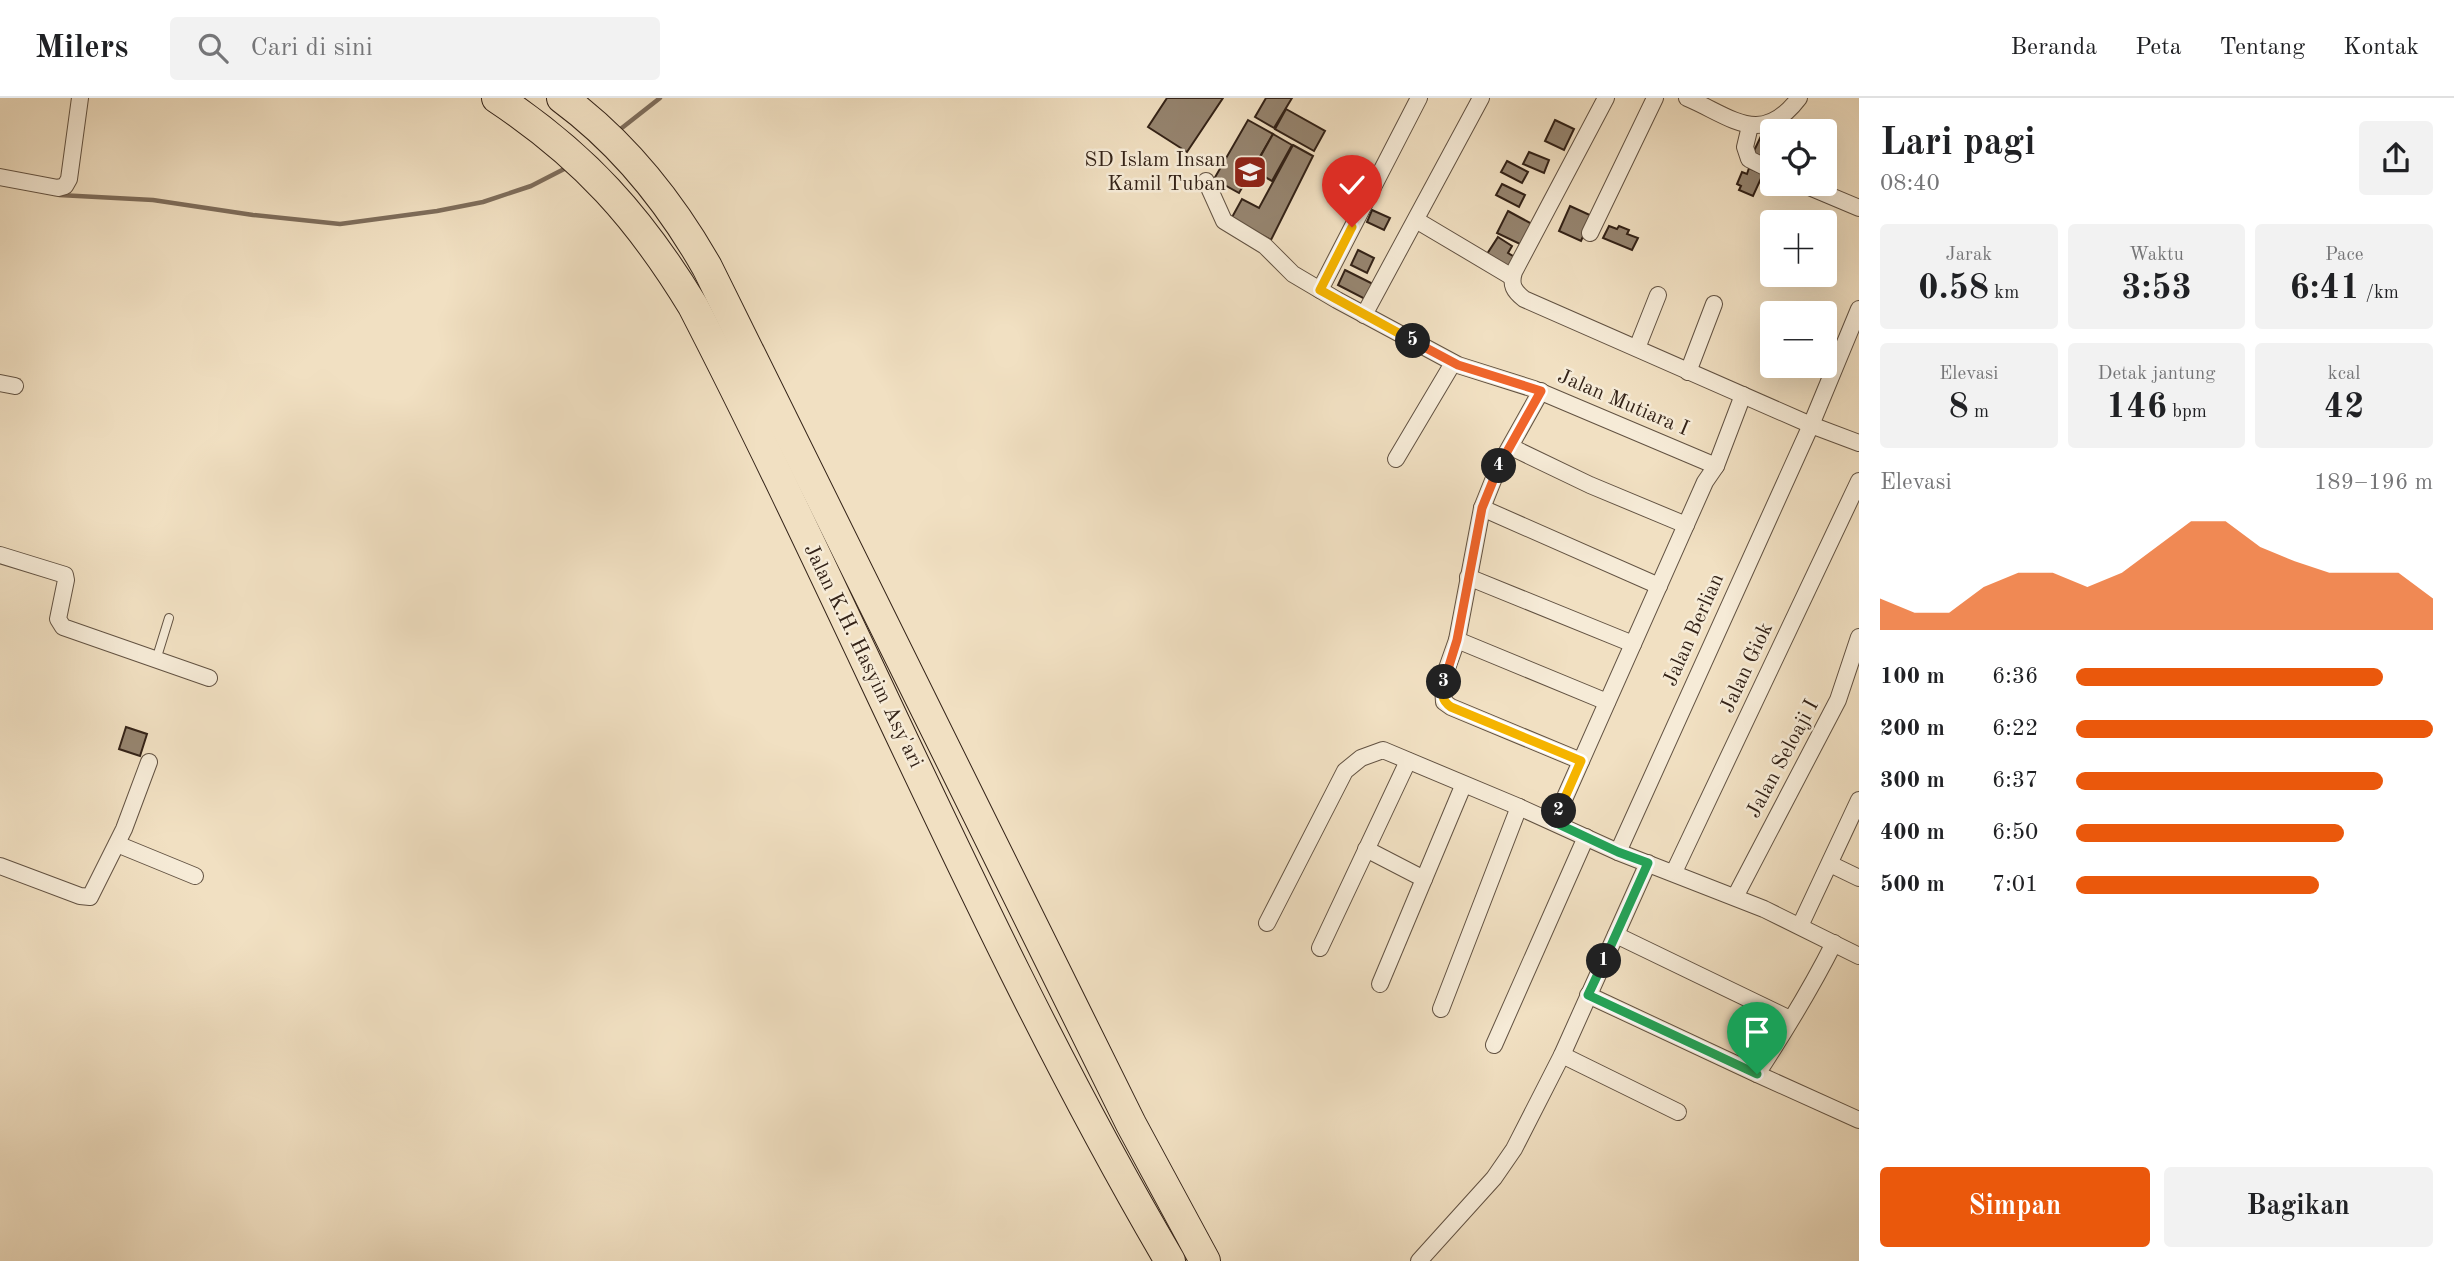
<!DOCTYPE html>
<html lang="id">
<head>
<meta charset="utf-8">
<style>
  :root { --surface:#fff; --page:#f2f2f2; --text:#202124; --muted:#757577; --line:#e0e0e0; --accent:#ea580c }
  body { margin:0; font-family:"Old Standard TT",serif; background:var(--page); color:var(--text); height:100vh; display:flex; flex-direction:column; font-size:26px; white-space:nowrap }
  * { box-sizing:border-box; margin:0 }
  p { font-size:23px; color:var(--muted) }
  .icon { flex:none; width:38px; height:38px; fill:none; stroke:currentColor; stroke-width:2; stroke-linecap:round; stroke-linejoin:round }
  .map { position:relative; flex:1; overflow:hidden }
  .panel { display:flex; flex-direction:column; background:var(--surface); width:595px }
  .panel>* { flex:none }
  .fabs { position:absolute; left:1760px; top:21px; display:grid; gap:14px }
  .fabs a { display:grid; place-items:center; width:77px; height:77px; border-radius:7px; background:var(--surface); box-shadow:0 7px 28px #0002; font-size:35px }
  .pin { position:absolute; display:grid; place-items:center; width:60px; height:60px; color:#fff; margin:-72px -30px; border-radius:50% 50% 50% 0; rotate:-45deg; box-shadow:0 0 7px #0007 }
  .pin .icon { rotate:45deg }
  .km { position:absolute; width:35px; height:35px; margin:-18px; border-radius:50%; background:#222; color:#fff; font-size:19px; line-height:35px; text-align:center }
  .round { display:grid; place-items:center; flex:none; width:74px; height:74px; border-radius:7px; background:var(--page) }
  .headline { display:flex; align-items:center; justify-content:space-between; height:119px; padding:0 21px }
  h1 { font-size:38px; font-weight:800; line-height:52px }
  .metrics { display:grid; grid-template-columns:repeat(3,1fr); gap:10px; height:119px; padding:7px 21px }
  .metrics div { display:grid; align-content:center; border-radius:7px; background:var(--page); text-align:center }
  .metrics b { font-size:35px; font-weight:800 }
  .metrics small { font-size:19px; font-weight:400 }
  .metrics p { font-size:19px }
  .chart { height:196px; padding:14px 21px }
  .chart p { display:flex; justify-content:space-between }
  .chart svg { width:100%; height:126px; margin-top:7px; fill:var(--accent); opacity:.7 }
  .button { display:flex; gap:14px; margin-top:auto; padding:14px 21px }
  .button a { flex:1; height:80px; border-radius:7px; background:var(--accent); color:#fff; font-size:28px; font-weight:800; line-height:80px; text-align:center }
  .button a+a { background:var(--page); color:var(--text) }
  ul { padding:0 21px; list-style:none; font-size:23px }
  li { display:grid; grid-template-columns:112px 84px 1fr; align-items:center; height:52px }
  li i { height:18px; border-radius:9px; background:var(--accent) }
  header { display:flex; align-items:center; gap:42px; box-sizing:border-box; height:98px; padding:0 35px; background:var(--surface); border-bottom:2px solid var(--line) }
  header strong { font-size:33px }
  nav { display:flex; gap:38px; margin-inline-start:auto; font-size:24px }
  .search { width:490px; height:63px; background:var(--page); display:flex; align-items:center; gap:18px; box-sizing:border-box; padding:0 24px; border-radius:7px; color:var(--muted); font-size:26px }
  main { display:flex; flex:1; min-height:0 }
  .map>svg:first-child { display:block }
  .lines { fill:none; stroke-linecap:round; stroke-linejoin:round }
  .stream { stroke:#7e6d5b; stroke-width:4.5 }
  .building { fill:#968570; stroke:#332217; stroke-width:2 }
  .lane-casing { stroke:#625242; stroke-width:10 }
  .street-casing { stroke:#625242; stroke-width:18 }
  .highway-casing { stroke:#332217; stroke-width:32 }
  .lane { stroke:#f6ebd7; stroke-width:8 }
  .street { stroke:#f6ebd7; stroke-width:16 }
  .highway { stroke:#f1e0c2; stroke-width:30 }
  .split-1-casing { stroke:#fff; stroke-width:14 }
  .split-2-casing { stroke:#fff; stroke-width:14 }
  .split-3-casing { stroke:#fff; stroke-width:14 }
  .split-4-casing { stroke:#fff; stroke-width:14 }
  .split-5-casing { stroke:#fff; stroke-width:14 }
  .split-6-casing { stroke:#fff; stroke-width:14 }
  .split-1 { stroke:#22a559; stroke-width:9 }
  .split-2 { stroke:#22a559; stroke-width:9 }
  .split-3 { stroke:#f5b400; stroke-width:9 }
  .split-4 { stroke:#f0652b; stroke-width:9 }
  .split-5 { stroke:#f0652b; stroke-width:9 }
  .split-6 { stroke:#f5b400; stroke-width:9 }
  .labels { text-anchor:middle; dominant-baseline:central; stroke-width:5; stroke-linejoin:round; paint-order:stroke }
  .poi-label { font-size:21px; fill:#332217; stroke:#f6ebd7; text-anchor:end }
  .street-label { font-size:21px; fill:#332217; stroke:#f6ebd7 }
</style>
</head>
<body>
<header>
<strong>Milers</strong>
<div class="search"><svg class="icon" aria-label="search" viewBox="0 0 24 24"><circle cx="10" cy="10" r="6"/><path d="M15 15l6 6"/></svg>Cari di sini</div>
<nav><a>Beranda</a><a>Peta</a><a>Tentang</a><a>Kontak</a></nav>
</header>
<main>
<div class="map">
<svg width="1859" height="1163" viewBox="0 0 1859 1163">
  <rect width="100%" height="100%" fill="#f1e0c2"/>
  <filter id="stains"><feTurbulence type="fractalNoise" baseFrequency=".00286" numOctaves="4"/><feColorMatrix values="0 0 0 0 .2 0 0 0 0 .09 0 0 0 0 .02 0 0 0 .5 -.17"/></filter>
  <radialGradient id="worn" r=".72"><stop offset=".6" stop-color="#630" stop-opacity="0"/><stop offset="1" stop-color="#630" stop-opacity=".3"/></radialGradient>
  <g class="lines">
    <g class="stream">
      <path d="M618 33 660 0"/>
      <path d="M59 97 153 102 253 117 340 126 437 113 483 104 531 88 568 69"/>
    </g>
  </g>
  <g class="building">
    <path d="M1167 0H1223L1187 54 1148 29Z"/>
    <path d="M1266 0H1292L1274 30 1255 19Z"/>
    <path d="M1286 11 1325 33 1314 53 1275 31Z"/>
    <path d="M1248 22 1273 36 1239 95 1214 81Z"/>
    <path d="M1555 22 1574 31 1564 52 1545 43Z"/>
    <path d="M1273 36 1292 47 1272 83 1253 72Z"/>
    <path d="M1762 36 1773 40 1771 56 1766 54 1762 61 1752 57Z"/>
    <path d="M1293 47 1313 58 1271 142 1231 121 1242 101 1259 110Z"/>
    <path d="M1529 54 1549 62 1544 75 1523 66Z"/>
    <path d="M1507 63 1528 74 1522 85 1501 74Z"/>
    <path d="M1749 70 1763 76 1753 98 1739 92 1741 88 1737 86 1742 74 1747 76Z"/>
    <path d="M1502 86 1525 97 1519 109 1496 97Z"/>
    <path d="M1570 108 1592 118 1581 143 1559 133Z"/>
    <path d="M1372 112 1390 120 1384 132 1367 124Z"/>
    <path d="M1508 113 1532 126 1522 147 1497 135Z"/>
    <path d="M1609 128 1617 131 1619 128 1629 132 1627 136 1638 140 1632 152 1603 140Z"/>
    <path d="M1498 139 1512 148 1508 155 1518 161 1511 171 1487 156Z"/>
    <path d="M1358 152 1374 160 1367 175 1351 167Z"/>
    <path d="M1345 172 1373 186 1365 201 1338 187Z"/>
    <path d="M126 629 147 636 140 658 119 651Z"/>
  </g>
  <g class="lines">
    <g class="lane-casing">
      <path id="lane" d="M156 562 169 520"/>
    </g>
    <g class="street-casing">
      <g id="street">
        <path d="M1606 0 1514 174C1510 187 1514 193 1524 201L1811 327 1859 345"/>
        <path d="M1687 0C1732 19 1761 50 1799 0"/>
        <path d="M1750 28 1745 49 1749 61 1773 73"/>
        <path d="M0 79 58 90 65 88 69 81 80 0"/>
        <path d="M1206 83 1224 123 1265 148 1293 176 1337 202 1458 267 1534 291 1716 368"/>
        <path d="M1802 86 1859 110"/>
        <path d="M1416 122 1512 179"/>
        <path d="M1590 135 1655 0"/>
        <path d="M1320 192 1419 0"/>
        <path d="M1364 217 1481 0"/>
        <path d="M1637 250 1658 197"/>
        <path d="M1688 274 1714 206"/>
        <path d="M0 285 15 288"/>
        <path d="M1541 293 1498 370 1482 410 1457 542 1445 576 1443 589 1444 604 1451 609 1581 663"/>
        <path d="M1511 349 1590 387 1686 427"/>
        <path d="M1396 361 1453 265"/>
        <path d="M1482 410 1659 488"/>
        <path d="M0 457 65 477 66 482 58 521 63 529 209 580"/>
        <path d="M1468 479 1633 546"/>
        <path d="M1457 542 1607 604"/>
        <path d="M1554 724 1705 384 1716 368 1743 297"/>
        <path d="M117 746 195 778"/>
        <path d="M1366 751 1424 781"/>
        <path d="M1618 754 1811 327 1859 211"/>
        <path d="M1830 766 1859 780"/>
        <path d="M0 768 80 798 90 799 124 731 149 664"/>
        <path d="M1674 774 1859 383"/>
        <path d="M1735 799 1838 602 1859 539"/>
        <path d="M1267 825 1345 673 1361 660 1383 652 1519 709 1618 754 1764 811 1859 858"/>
        <path d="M1800 828 1859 702"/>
        <path d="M1616 837 1790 921"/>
        <path d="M1320 850 1408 663"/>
        <path d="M1380 886 1463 688"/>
        <path d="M1588 897 1757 976C1785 933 1811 891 1834 845"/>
        <path d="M1441 911 1519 709"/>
        <path d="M1494 947 1586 739"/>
        <path d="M1562 957 1678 1014"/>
        <path d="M1757 976 1859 1022"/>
        <path d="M1419 1163 1494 1080 1514 1051 1562 957 1648 765"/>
      </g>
    </g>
    <g class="highway-casing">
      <g id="highway">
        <path d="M497 0C584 58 639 119 693 208 856 524 990 856 1170 1163"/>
        <path d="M562 0C623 45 670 104 707 169L1131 1026 1205 1163"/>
      </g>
    </g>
    <use href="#lane" class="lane"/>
    <use href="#street" class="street"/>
    <use href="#highway" class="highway"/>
  </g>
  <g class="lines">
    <g class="split-1-casing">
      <path id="split-1" d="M1604 863 1588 897 1757 976"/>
    </g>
    <g class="split-2-casing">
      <path id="split-2" d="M1559 713 1554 724 1618 754 1648 765 1604 863"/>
    </g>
    <g class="split-3-casing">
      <path id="split-3" d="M1444 584C1442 596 1441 602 1451 609L1581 663 1559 713"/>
    </g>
    <g class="split-4-casing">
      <path id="split-4" d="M1444 584 1457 542 1482 410 1499 368"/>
    </g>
    <g class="split-5-casing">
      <path id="split-5" d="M1413 243 1458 267 1541 293 1499 368"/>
    </g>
    <g class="split-6-casing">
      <path id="split-6" d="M1352 129 1320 192 1413 243"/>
    </g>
    <use href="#split-1" class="split-1"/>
    <use href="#split-2" class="split-2"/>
    <use href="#split-3" class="split-3"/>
    <use href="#split-4" class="split-4"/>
    <use href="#split-5" class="split-5"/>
    <use href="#split-6" class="split-6"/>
  </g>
  <defs>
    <g id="school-square" transform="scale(1.75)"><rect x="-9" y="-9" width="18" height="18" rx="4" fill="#8f2418" stroke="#f6ebd7"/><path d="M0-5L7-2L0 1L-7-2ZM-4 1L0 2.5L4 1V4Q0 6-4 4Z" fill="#fff"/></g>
  </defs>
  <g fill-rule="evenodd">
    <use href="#school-square" x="1250" y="74"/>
  </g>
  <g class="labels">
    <g class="poi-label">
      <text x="1226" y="62">SD Islam Insan<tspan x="1226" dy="24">Kamil Tuban</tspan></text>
    </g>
    <g class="street-label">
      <text transform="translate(1623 305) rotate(23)">Jalan Mutiara I</text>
      <text transform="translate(1694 532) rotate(-66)">Jalan Berlian</text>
      <text transform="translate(863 558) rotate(64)">Jalan K.H. Hasyim Asy'ari</text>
      <text transform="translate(1747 570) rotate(-65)">Jalan Giok</text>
      <text transform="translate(1783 661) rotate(-62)">Jalan Seloaji I</text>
    </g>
  </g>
  <rect width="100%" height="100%" filter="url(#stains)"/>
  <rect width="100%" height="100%" fill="url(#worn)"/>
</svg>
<div class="fabs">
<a><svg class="icon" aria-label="locate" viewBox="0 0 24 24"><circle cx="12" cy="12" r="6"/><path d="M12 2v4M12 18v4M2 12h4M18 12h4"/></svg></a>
<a>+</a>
<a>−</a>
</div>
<div class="pin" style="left:1757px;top:976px;background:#1e9e55"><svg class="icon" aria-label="arrive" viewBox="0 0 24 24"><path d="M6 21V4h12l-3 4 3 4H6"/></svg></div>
<div class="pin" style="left:1352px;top:129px;background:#d93025"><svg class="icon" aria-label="check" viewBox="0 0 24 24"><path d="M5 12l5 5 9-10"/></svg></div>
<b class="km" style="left:1604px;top:863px">1</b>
<b class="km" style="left:1559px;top:713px">2</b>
<b class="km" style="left:1444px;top:584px">3</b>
<b class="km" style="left:1499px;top:368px">4</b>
<b class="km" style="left:1413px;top:243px">5</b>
</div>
<section class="panel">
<div class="headline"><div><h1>Lari pagi</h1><p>08:40</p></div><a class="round"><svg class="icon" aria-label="share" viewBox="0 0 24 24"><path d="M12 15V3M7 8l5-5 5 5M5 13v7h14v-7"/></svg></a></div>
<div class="metrics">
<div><p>Jarak</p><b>0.58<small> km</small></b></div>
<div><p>Waktu</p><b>3:53</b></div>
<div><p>Pace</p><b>6:41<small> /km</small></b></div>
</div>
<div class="metrics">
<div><p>Elevasi</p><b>8<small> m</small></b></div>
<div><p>Detak jantung</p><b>146<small> bpm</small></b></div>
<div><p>kcal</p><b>42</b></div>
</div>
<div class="chart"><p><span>Elevasi</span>189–196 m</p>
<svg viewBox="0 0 160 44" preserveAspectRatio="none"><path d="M0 44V33L10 38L20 38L30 29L40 24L50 24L60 29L70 24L80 15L90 6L100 6L110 15L120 20L130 24L140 24L150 24L160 33V44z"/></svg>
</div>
<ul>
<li><b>100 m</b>6:36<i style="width:86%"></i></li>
<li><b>200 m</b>6:22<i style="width:100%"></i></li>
<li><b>300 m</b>6:37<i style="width:86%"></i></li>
<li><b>400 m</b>6:50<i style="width:75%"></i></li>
<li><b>500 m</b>7:01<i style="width:68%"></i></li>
</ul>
<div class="button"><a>Simpan</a><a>Bagikan</a></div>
</section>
</main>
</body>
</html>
